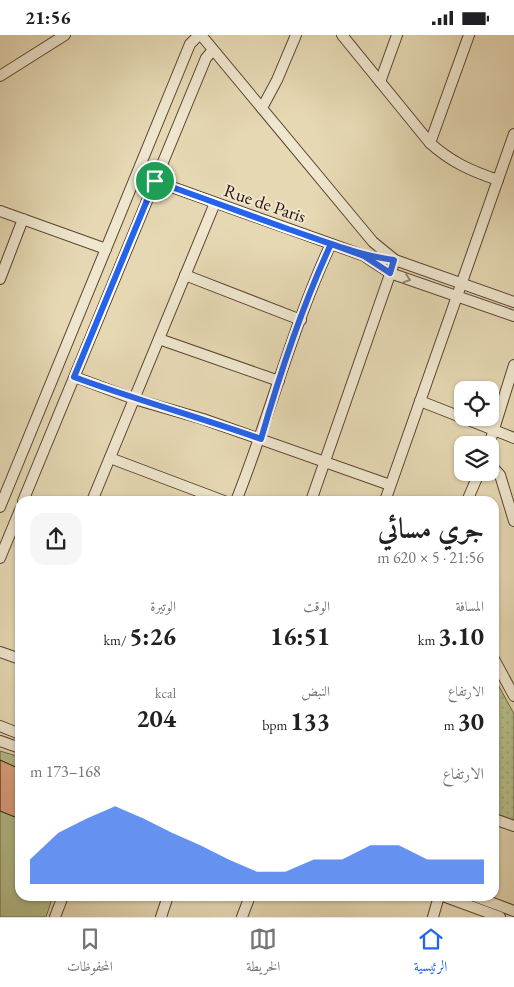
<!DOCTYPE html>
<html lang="ar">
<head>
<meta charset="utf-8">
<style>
  :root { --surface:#fff; --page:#f6f6f6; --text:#202124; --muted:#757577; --line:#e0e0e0; --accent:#2563eb }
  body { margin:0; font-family:"EB Garamond",Amiri,serif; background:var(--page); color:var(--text); direction:rtl; height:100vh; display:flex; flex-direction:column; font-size:19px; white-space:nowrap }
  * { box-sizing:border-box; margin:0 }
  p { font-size:16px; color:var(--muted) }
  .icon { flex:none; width:28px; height:28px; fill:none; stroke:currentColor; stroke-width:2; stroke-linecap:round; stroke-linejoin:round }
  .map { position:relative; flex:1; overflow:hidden; direction:ltr }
  .side { position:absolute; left:15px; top:461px; width:484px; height:405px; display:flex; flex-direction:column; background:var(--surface); border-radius:15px; box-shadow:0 1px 4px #0004; direction:rtl }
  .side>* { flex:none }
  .tools { position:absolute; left:454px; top:346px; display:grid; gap:10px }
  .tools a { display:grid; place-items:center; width:45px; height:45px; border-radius:10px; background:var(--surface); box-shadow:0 1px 4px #0004; font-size:25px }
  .pin { position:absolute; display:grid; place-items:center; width:42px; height:42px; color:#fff; margin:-21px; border:2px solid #fff; border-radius:50%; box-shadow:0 1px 5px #0007 }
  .round { display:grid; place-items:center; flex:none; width:52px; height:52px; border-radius:15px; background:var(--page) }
  .summary { display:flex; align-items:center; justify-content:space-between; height:85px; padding:0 15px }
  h1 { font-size:28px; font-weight:700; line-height:38px }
  .metrics { display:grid; grid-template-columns:repeat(3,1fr); gap:8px; height:85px; padding:5px 15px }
  .metrics div { display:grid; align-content:center }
  .metrics b { font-size:25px; font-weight:700 }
  .metrics small { font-size:14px; font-weight:400 }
  .metrics p { font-size:14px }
  .chart { height:140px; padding:10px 15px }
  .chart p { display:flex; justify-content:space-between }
  .chart svg { width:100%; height:90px; margin-top:5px; fill:var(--accent); opacity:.7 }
  .status { display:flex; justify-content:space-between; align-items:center; height:35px; padding:0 25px; background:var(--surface); direction:ltr }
  .status svg { height:14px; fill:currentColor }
  .dock { display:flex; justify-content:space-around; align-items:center; height:70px; border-top:1px solid var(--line); background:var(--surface); font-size:14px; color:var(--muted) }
  .dock a { display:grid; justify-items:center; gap:2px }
  .dock .on { color:var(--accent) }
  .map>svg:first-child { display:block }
  .grass { fill:url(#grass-dots); stroke:#716848 }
  .garden { fill:#b5bf8c; stroke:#716848 }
  .building { fill:#dea583; stroke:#2d1205 }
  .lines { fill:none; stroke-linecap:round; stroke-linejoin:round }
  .minor-casing { stroke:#5b4430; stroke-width:12 }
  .minor { stroke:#eee6ce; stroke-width:10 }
  .oneway { stroke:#978774 }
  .route-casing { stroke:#fff; stroke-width:10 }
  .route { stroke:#2563eb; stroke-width:6 }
  .labels { text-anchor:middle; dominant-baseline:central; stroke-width:4; stroke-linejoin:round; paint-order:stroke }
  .street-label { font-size:18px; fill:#2d1205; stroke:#eee6ce }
</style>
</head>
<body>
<div class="status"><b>21:56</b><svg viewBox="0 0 49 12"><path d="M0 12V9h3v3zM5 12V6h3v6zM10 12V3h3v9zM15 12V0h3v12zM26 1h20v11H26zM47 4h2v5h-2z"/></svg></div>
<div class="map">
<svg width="514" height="882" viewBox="0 0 514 882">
  <defs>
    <pattern id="grass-dots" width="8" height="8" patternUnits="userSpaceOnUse" patternTransform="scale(1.25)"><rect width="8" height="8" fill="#b5bf8c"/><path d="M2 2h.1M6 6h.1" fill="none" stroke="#9ca377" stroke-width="1.8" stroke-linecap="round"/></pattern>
  </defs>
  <rect width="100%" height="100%" fill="#e5d8b3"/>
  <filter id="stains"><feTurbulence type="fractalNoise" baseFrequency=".004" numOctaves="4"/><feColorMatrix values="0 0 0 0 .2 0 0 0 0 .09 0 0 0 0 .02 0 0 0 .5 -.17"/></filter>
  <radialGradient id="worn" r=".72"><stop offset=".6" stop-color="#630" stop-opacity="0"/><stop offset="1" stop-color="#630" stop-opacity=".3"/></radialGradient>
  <path class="grass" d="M494 642 514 679V785L494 778V727L497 724 494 719Z"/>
  <path class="garden" d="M0 716 20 722V861H53L46 882H0Z"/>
  <path class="building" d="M0 725 20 734V784L0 776Z"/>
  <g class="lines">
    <g class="minor-casing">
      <g id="minor">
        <path d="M201 0 373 207 395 225 311 466"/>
        <path d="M342 0 430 108C451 127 471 136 498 145"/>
        <path d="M0 41 65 0"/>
        <path d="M380 47 397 0"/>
        <path d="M262 73 277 45 296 0"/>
        <path d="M430 108 469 0"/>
        <path d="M155 146 365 221 395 225 514 267"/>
        <path d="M0 176 106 214"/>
        <path d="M367 223 390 238 514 281"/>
        <path d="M185 240 301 285"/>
        <path d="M0 244 23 184"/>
        <path d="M159 304 279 346"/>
        <path d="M75 342 134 364 203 384 390 450"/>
        <path d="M420 366 514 403"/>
        <path d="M489 410 514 330"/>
        <path d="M110 423 224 466"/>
        <path d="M490 429 500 440 514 486"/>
        <path d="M23 466 206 23 213 15"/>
        <path d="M92 466 215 168"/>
        <path d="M236 466C270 381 292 292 331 209"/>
        <path d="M385 466 514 99"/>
        <path d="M467 466 479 438"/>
        <path d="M0 472 190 9 199 0"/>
        <path d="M0 523 20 475"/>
        <path d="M0 617 20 624"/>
        <path d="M494 624 514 661"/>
        <path d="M0 691 20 699"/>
        <path d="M0 706 20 713"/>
        <path d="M494 784 514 791"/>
        <path d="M443 861 500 882"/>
        <path d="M474 861 514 876"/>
        <path d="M55 882 63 861"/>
        <path d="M161 882 168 861"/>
        <path d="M242 882 250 861"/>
        <path d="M433 882 439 861"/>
      </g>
    </g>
    <use href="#minor" class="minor"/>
  </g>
  <defs><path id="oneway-chevron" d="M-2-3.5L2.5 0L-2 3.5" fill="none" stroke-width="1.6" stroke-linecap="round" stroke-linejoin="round" transform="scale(1.25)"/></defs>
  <use class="oneway" href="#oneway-chevron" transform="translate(407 244) rotate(19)"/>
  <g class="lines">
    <g class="route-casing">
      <path id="route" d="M155 146 74 342C136 365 199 382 261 404 280 338 302 271 331 209L364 221 390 238 394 225C357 220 324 206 288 194 244 178 199 162 155 146"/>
    </g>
    <use href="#route" class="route"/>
  </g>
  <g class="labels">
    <g class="street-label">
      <text transform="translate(265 168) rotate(19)">Rue de Paris</text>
    </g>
  </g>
  <rect width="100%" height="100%" filter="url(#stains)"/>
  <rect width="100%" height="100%" fill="url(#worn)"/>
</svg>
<div class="tools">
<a><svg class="icon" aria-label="locate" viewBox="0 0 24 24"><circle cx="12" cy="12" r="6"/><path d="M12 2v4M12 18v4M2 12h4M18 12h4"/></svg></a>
<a><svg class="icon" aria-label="layers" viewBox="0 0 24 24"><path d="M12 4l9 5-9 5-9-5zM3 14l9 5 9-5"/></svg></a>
</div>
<div class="pin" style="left:155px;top:146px;background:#1e9e55"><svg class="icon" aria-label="arrive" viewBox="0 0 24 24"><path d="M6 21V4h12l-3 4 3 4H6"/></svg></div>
<section class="side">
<div class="summary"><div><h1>جري مسائي</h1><p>21:56 · 5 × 620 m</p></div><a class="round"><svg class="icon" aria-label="share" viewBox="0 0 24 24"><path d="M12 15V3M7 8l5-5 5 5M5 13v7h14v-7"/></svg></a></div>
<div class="metrics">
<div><p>المسافة</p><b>3.10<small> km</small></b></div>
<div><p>الوقت</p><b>16:51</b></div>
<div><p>الوتيرة</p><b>5:26<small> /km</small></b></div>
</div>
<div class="metrics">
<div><p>الارتفاع</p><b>30<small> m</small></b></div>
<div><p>النبض</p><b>133<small> bpm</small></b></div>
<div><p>kcal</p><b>204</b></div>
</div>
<div class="chart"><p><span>الارتفاع</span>168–173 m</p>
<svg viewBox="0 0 160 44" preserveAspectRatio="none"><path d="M0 44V32L10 19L20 12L30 6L40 12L50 19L60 25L70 32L80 38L90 38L100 32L110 32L120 25L130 25L140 32L150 32L160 32V44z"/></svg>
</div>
</section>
</div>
<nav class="dock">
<a class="on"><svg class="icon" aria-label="home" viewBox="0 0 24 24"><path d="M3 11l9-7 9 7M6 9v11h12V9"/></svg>الرئيسية</a>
<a><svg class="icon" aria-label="map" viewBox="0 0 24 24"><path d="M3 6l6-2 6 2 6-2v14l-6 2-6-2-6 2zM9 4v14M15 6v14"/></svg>الخريطة</a>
<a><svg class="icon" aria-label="saved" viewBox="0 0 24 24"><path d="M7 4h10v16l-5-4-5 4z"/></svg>المحفوظات</a>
</nav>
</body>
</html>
